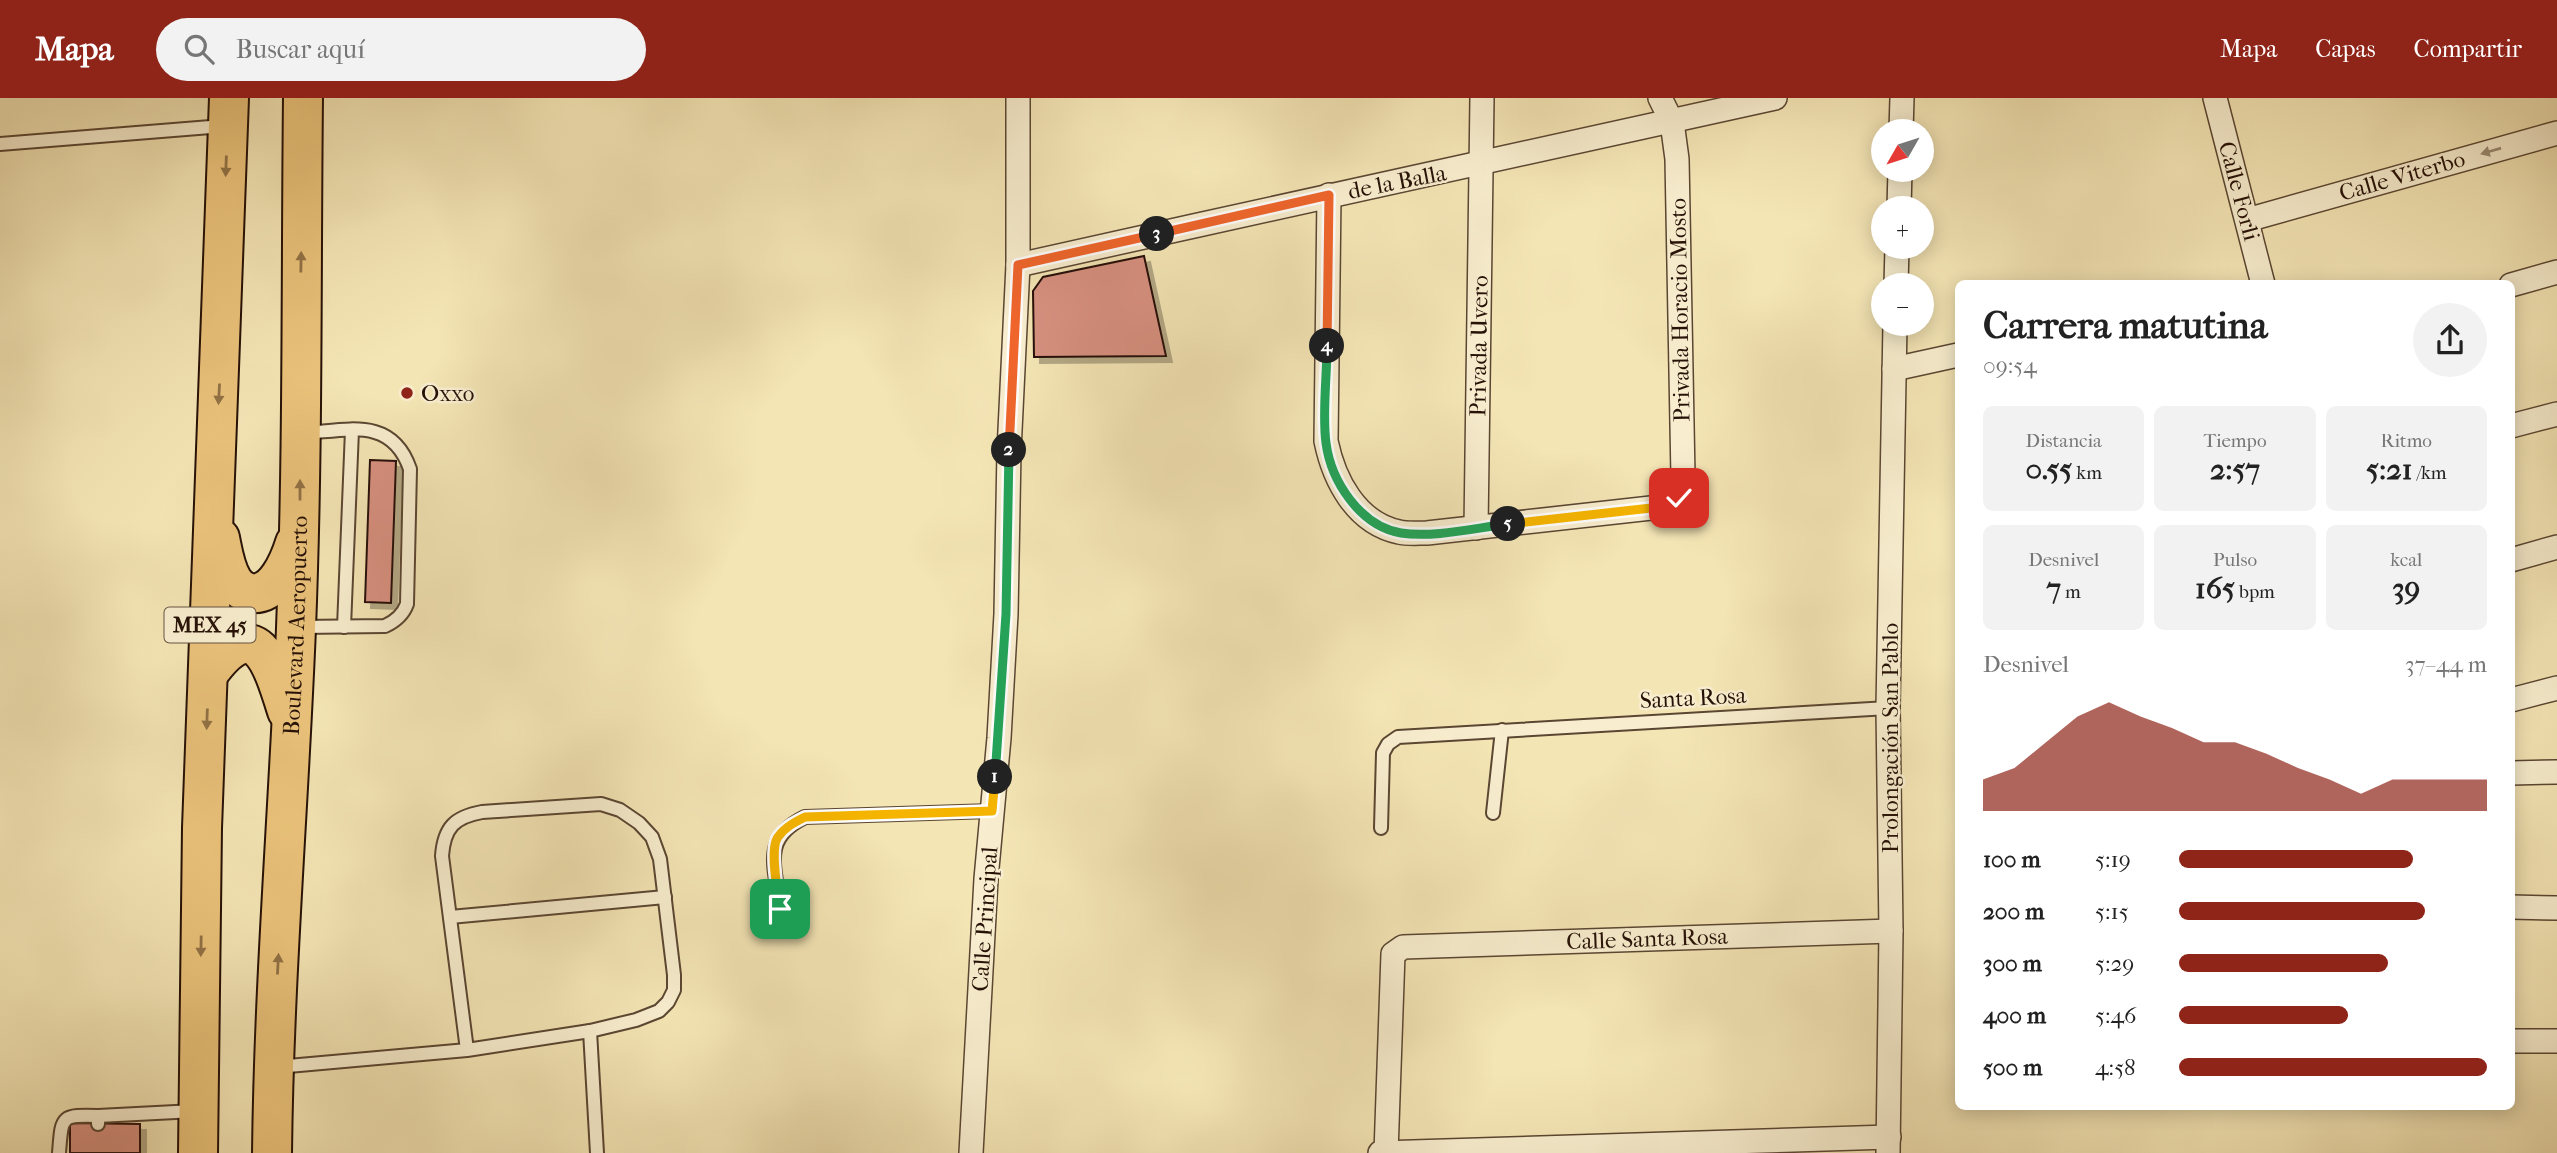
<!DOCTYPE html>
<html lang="es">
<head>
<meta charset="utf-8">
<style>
  :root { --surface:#fff; --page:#f2f2f2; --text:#222; --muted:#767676; --accent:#8f2418 }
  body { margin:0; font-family:"IM FELL French Canon",serif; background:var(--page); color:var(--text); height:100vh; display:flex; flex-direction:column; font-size:26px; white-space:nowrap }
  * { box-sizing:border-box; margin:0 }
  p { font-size:23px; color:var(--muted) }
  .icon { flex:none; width:38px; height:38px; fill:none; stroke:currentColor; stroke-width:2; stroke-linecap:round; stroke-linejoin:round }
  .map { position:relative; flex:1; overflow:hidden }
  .panel { position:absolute; left:1955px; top:182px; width:560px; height:830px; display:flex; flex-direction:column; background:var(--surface); border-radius:10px; box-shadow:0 4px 18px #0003 }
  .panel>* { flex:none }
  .needle { width:46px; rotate:231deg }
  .tools { position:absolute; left:1871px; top:21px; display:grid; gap:14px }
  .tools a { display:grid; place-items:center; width:63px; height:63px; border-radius:50%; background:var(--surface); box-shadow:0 4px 18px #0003; font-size:35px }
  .pin { position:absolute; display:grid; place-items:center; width:60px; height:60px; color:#fff; margin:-30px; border-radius:14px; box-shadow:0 4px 10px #0006 }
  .km { position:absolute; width:35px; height:35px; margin:-18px; border-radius:50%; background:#222; color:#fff; font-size:19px; line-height:35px; text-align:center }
  .round { display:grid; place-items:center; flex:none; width:74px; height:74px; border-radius:37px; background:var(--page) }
  .summary { display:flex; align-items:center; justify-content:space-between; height:119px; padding:0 28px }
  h1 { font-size:38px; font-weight:800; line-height:52px }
  .figures { display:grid; grid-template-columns:repeat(3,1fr); gap:10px; height:119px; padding:7px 28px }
  .figures div { display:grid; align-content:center; border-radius:10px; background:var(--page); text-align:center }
  .figures b { font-size:30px; font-weight:800 }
  .figures small { font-size:19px; font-weight:400 }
  .figures p { font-size:19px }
  .chart { height:196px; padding:14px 28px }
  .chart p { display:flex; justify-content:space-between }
  .chart svg { width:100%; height:126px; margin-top:7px; fill:var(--accent); opacity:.7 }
  ul { padding:0 28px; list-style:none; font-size:23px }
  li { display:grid; grid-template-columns:112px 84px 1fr; align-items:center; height:52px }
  li i { height:18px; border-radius:9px; background:var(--accent) }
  header { display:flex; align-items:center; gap:42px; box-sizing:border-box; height:98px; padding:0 35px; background:var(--accent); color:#fff }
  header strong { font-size:33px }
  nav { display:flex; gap:38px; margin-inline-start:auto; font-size:24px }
  .search { width:490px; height:63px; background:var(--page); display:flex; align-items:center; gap:18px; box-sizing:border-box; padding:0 24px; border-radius:38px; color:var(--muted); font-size:26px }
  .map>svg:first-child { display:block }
  .building { fill:#d79080; stroke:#261107; stroke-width:2; filter:url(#shadow) }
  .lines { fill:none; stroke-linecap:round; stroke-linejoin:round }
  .service-casing { stroke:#5a4632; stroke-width:16 }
  .minor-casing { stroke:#5a4632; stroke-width:26 }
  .trunk-casing { stroke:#261107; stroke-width:42 }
  .service { stroke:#f8eecf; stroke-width:12 }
  .minor { stroke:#f8eecf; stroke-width:23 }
  .trunk { stroke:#eac27a; stroke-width:38 }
  .oneway { fill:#9a8b75 }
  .oneway2 { fill:#927246 }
  .split-1-casing { stroke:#fff; stroke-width:14 }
  .split-2-casing { stroke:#fff; stroke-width:14 }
  .split-3-casing { stroke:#fff; stroke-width:14 }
  .split-4-casing { stroke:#fff; stroke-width:14 }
  .split-5-casing { stroke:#fff; stroke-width:14 }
  .split-6-casing { stroke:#fff; stroke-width:14 }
  .split-1 { stroke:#f5b400; stroke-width:9 }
  .split-2 { stroke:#22a559; stroke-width:9 }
  .split-3 { stroke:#f0652b; stroke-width:9 }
  .split-4 { stroke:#f0652b; stroke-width:9 }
  .split-5 { stroke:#22a559; stroke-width:9 }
  .split-6 { stroke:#f5b400; stroke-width:9 }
  .poi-dot { fill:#8f2418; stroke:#f8eecf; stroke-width:2.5 }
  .labels { text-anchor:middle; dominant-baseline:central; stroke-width:5; stroke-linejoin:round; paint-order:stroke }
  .shield { fill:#f8eecf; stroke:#655343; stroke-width:2 }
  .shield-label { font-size:21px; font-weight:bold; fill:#261107 }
  .street-label { font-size:23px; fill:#261107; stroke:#f8eecf }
  .poi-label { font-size:23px; fill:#261107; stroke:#f8eecf; text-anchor:start }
</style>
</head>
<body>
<header>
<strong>Mapa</strong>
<div class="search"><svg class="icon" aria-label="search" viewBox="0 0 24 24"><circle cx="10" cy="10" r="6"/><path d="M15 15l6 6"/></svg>Buscar aquí</div>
<nav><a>Mapa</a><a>Capas</a><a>Compartir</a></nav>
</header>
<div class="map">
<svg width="2557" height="1055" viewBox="0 0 2557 1055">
  <defs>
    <filter id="shadow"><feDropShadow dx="6" dy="6" stdDeviation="0" flood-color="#0004"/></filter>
  </defs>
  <rect width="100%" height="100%" fill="#f4e5b5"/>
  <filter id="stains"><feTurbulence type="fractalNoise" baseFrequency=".00286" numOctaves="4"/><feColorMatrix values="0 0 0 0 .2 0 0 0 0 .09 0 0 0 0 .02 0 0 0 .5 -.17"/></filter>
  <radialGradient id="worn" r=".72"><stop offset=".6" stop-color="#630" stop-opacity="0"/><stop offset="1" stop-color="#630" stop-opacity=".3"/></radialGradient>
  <g class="building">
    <path d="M1144 158 1166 258 1034 259 1033 193 1043 179Z"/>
    <path d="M370 362 396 363 391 505 365 504Z"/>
    <path d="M70 1025 140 1026V1055H70Z"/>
  </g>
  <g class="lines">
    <g class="service-casing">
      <g id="service">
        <path d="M0 46 223 28"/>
        <path d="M300 529 385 528C396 523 403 517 407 506L410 371C392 319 349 332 305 335"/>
        <path d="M344 529 352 332"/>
        <path d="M1493 715 1502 632"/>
        <path d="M1381 730 1383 655 1388 646 1398 639 1888 610"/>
        <path d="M780 811C776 769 760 741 805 719L992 713"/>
        <path d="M450 819 665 799"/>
        <path d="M590 933 597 1055"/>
        <path d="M277 969 467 952 590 933 636 922 659 913 668 904 674 892V877L660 761 652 739 639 725 620 712 601 706 482 714C455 719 444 729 442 758L467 952"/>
        <path d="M98 1026V1018L195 1013"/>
        <path d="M59 1055C62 1018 60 1017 98 1018"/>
      </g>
    </g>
    <g class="minor-casing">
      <g id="minor">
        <path d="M2215 0 2263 186"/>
        <path d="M1901 33 1902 0"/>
        <path d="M1329 97 1326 343C1334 382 1356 425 1399 434 1407 436 1418 435 1427 435L1660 409 1679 400 1683 379 1677 61 1672 24 1660 0"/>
        <path d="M1899 110 1900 72"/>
        <path d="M2247 122 2557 35"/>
        <path d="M1018 167C1270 110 1523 58 1775 0"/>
        <path d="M1896 187 1897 149"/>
        <path d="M2511 187 2557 174"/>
        <path d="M1894 271 1958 257"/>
        <path d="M2511 328 2557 316"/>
        <path d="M1476 430 1482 0"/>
        <path d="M2511 462 2557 449"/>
        <path d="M2511 602 2557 590"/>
        <path d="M2511 675 2557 674"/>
        <path d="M2511 809 2557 810"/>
        <path d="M2511 943H2557"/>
        <path d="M971 1055 986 781 999 640 1006 516 1009 353 1018 167V0"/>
        <path d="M1380 1055 1889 1039"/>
        <path d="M1386 1055 1393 856 1403 849 1891 833"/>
        <path d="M1888 1055 1891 833 1888 610 1895 226"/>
      </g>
    </g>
    <g class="trunk-casing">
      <g id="trunk">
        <path d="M220 440C223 455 225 470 233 483 237 489 243 494 251 495 275 498 289 464 295 445"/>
        <path d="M209 575C256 511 272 565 287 613"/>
        <path d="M198 1055 202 730 229 0"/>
        <path id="s1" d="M272 1055C274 880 289 705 296 530 303 354 301 177 303 0"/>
      </g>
    </g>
    <use href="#service" class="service"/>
    <use href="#minor" class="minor"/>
    <use href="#trunk" class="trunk"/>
  </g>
  <defs><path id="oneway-solid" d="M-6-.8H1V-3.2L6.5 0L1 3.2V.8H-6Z" transform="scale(1.75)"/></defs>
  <use class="oneway" href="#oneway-solid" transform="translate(2491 53) rotate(164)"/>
  <g class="oneway2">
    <use href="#oneway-solid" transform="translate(226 68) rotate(92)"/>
    <use href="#oneway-solid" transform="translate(301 164) rotate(-89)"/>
    <use href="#oneway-solid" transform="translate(219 296) rotate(93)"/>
    <use href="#oneway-solid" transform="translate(300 392) rotate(-90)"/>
    <use href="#oneway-solid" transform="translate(207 621) rotate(92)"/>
    <use href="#oneway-solid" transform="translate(201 848) rotate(91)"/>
    <use href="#oneway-solid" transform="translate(278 866) rotate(-87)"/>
  </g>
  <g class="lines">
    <g class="split-1-casing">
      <path id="split-1" d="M780 811C778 795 769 751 778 739 785 729 795 724 805 719L992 713 995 679"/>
    </g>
    <g class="split-2-casing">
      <path id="split-2" d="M995 679 1006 516 1009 352"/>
    </g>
    <g class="split-3-casing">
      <path id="split-3" d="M1009 352 1018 167 1157 136"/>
    </g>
    <g class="split-4-casing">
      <path id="split-4" d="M1157 136 1329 97 1327 248"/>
    </g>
    <g class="split-5-casing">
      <path id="split-5" d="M1327 248C1327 279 1322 316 1326 345 1331 383 1360 428 1401 435 1433 440 1475 430 1508 426"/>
    </g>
    <g class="split-6-casing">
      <path id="split-6" d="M1508 426 1660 409 1679 400"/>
    </g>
    <use href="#split-1" class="split-1"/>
    <use href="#split-2" class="split-2"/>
    <use href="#split-3" class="split-3"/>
    <use href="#split-4" class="split-4"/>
    <use href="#split-5" class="split-5"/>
    <use href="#split-6" class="split-6"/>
  </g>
  <circle class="poi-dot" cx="407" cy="295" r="7"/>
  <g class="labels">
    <rect class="shield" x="164.5" y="509.5" width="91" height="35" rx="5"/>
    <g class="shield-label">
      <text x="210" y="527">MEX 45</text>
    </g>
    <g class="street-label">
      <text transform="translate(2402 78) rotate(-16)">Calle Viterbo</text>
      <text transform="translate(1397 84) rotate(-11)">de la Balla</text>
      <text transform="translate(2239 93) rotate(75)">Calle Forli</text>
      <text transform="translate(1680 212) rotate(-91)">Privada Horacio Mosto</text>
      <text transform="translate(1479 248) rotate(-89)">Privada Uvero</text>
      <text stroke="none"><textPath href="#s1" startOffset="528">Boulevard Aeropuerto</textPath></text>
      <text transform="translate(1693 600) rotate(-3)">Santa Rosa</text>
      <text transform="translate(1890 640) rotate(-90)">Prolongación San Pablo</text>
      <text transform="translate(985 821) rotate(-86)">Calle Principal</text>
      <text transform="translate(1647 841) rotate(-2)">Calle Santa Rosa</text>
    </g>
    <g class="poi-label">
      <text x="421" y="295">Oxxo</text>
    </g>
  </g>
  <rect width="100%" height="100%" filter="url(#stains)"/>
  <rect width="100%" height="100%" fill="url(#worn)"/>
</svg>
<div class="tools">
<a><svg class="needle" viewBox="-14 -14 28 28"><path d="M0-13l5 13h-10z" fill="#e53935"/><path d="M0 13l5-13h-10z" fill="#767676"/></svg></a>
<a>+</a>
<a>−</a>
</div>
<div class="pin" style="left:780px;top:811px;background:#1e9e55"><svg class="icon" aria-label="arrive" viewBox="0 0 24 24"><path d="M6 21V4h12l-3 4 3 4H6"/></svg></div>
<div class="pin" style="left:1679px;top:400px;background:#d93025"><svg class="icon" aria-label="check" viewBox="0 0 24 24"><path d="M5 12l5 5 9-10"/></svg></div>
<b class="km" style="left:995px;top:679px">1</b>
<b class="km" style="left:1009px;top:352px">2</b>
<b class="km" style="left:1157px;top:136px">3</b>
<b class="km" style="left:1327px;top:248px">4</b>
<b class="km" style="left:1508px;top:426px">5</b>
<section class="panel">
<div class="summary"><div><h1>Carrera matutina</h1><p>09:54</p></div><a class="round"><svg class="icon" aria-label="share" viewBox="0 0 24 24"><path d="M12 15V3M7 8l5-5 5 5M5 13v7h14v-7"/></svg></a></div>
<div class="figures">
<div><p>Distancia</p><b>0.55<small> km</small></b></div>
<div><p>Tiempo</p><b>2:57</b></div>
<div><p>Ritmo</p><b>5:21<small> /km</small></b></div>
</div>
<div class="figures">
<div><p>Desnivel</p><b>7<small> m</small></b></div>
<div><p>Pulso</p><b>165<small> bpm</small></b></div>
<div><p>kcal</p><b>39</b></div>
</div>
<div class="chart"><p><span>Desnivel</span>37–44 m</p>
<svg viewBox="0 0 160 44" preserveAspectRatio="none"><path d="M0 44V33L10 29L20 20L30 11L40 6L50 11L60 15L70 20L80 20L90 24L100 29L110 33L120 38L130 33L140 33L150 33L160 33V44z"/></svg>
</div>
<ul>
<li><b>100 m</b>5:19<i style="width:76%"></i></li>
<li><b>200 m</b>5:15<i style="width:80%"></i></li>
<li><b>300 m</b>5:29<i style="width:68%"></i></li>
<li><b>400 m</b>5:46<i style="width:55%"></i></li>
<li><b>500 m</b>4:58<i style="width:100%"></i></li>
</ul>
</section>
</div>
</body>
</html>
